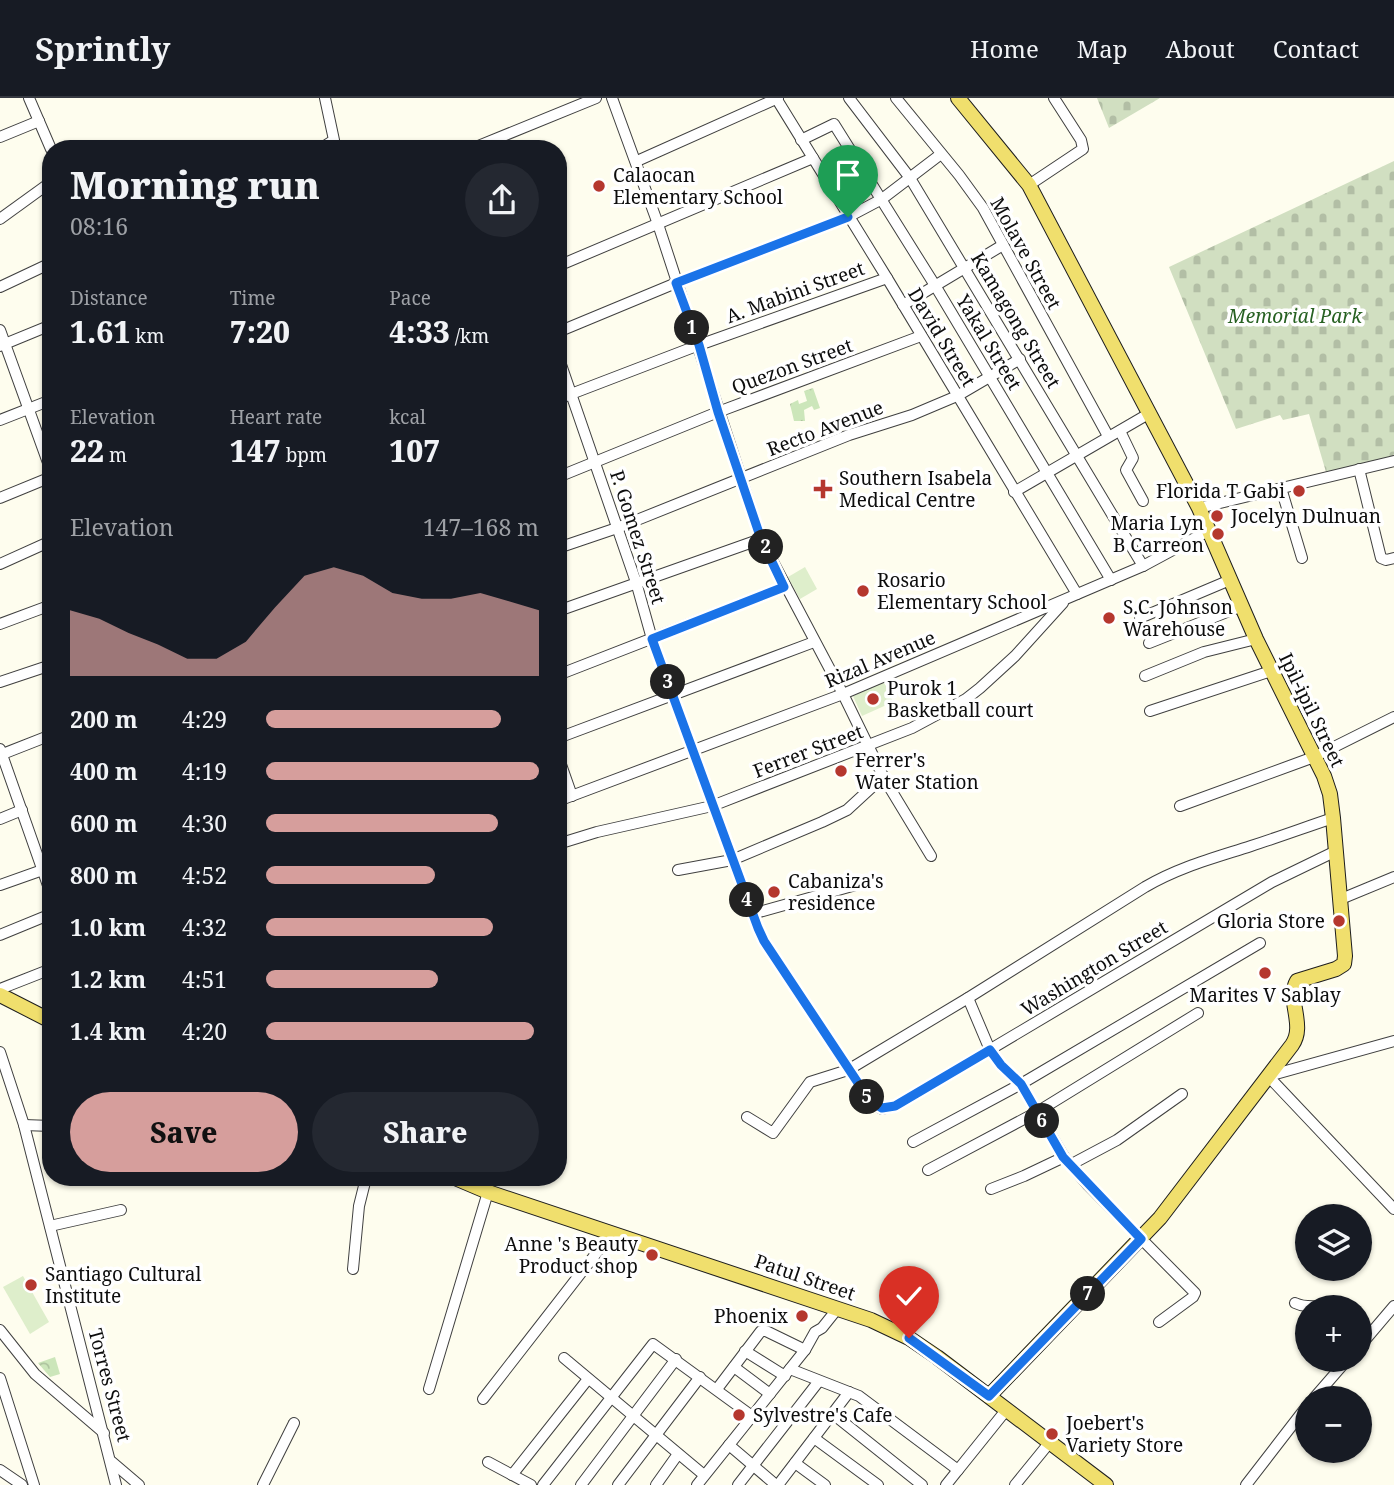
<!DOCTYPE html>
<html lang="en">
<head>
<meta charset="utf-8">
<style>
  :root { --surface:#171b24; --page:#242831; --text:#f1f3f6; --muted:#9ea1a6; --line:#363941; --accent:#d69e9c }
  body { margin:0; font-family:"Noto Serif",serif; background:var(--page); color:var(--text); height:100vh; display:flex; flex-direction:column; font-size:26px; white-space:nowrap }
  * { box-sizing:border-box; margin:0 }
  p { font-size:23px; color:var(--muted) }
  .icon { flex:none; width:38px; height:38px; fill:none; stroke:currentColor; stroke-width:2; stroke-linecap:round; stroke-linejoin:round }
  .map { position:relative; flex:1; overflow:hidden }
  .drawer { position:absolute; left:42px; top:42px; width:525px; height:1046px; display:flex; flex-direction:column; background:var(--surface); border-radius:28px; box-shadow:0 2px 5px #0004 }
  .drawer>* { flex:none }
  .controls { position:absolute; left:1295px; top:1106px; display:grid; gap:14px }
  .controls a { display:grid; place-items:center; width:77px; height:77px; border-radius:50%; background:var(--surface); box-shadow:0 2px 5px #0004; font-size:35px }
  .pin { position:absolute; display:grid; place-items:center; width:60px; height:60px; color:#fff; margin:-72px -30px; border-radius:50% 50% 50% 0; rotate:-45deg; box-shadow:0 0 7px #0007 }
  .pin .icon { rotate:45deg }
  .km { position:absolute; width:35px; height:35px; margin:-18px; border-radius:50%; background:#222; color:#fff; font-size:19px; line-height:35px; text-align:center }
  .round { display:grid; place-items:center; flex:none; width:74px; height:74px; border-radius:37px; background:var(--page) }
  .overview { display:flex; align-items:center; justify-content:space-between; height:119px; padding:0 28px }
  h1 { font-size:38px; font-weight:800; line-height:52px }
  .stats { display:grid; grid-template-columns:repeat(3,1fr); gap:10px; height:119px; padding:7px 28px }
  .stats div { display:grid; align-content:center }
  .stats b { font-size:30px; font-weight:800 }
  .stats small { font-size:19px; font-weight:400 }
  .stats p { font-size:19px }
  .chart { height:196px; padding:14px 28px }
  .chart p { display:flex; justify-content:space-between }
  .chart svg { width:100%; height:126px; margin-top:7px; fill:var(--accent); opacity:.7 }
  .button { display:flex; gap:14px; margin-top:auto; padding:14px 28px }
  .button a { flex:1; height:80px; border-radius:42px; background:var(--accent); color:#111; font-size:28px; font-weight:800; line-height:80px; text-align:center }
  .button a+a { background:var(--page); color:var(--text) }
  ul { padding:0 28px; list-style:none; font-size:23px }
  li { display:grid; grid-template-columns:112px 84px 1fr; align-items:center; height:52px }
  li i { height:18px; border-radius:9px; background:var(--accent) }
  header { display:flex; align-items:center; gap:42px; box-sizing:border-box; height:98px; padding:0 35px; background:var(--surface); border-bottom:2px solid var(--line) }
  header strong { font-size:33px }
  nav { display:flex; gap:38px; margin-inline-start:auto; font-size:24px }
  .map>svg:first-child { display:block }
  .grass { fill:url(#grass-tufts) }
  .cemetery { fill:url(#cemetery-stones) }
  .park { fill:url(#park-crowns) }
  .pitch { fill:#deeecb }
  .lines { fill:none; stroke-linecap:round; stroke-linejoin:round }
  .minor-casing { stroke:#404040; stroke-width:12 }
  .major-casing { stroke:#1e1e1e; stroke-width:16 }
  .minor { stroke:#fff; stroke-width:10 }
  .major { stroke:#f0df6d; stroke-width:14 }
  .route-casing { stroke:#fff; stroke-width:14 }
  .route { stroke:#1a73e8; stroke-width:9 }
  .poi-dot { fill:#b5372e; stroke:#fff; stroke-width:2.5 }
  .labels { text-anchor:middle; dominant-baseline:central; stroke-width:7; stroke-linejoin:round; paint-order:stroke }
  .poi-label { font-size:19px; fill:#0d0d0d; stroke:#fff; text-anchor:start }
  .street-label { font-size:19px; fill:#0d0d0d; stroke:#fff }
  .park-label { font-size:19px; font-style:italic; fill:#276122; stroke:#fff }
</style>
</head>
<body>
<header>
<strong>Sprintly</strong>
<nav><a>Home</a><a>Map</a><a>About</a><a>Contact</a></nav>
</header>
<div class="map">
<svg width="1394" height="1387" viewBox="0 0 1394 1387">
  <defs>
    <pattern id="grass-tufts" width="24" height="20" patternUnits="userSpaceOnUse" patternTransform="scale(1.75)"><rect width="24" height="20" fill="#cce6ba"/><path d="M3 7l-1-3M5 7V3M7 7l1-3M15 17l-1-3M17 17v-4M19 17l1-3" fill="none" stroke="#aec49f"/></pattern>
    <pattern id="cemetery-stones" width="16" height="16" patternUnits="userSpaceOnUse" patternTransform="scale(1.75)"><rect width="16" height="16" fill="#d1dfc1"/><path d="M2 7V4a2 2 0 0 1 4 0v3zM10 15v-3a2 2 0 0 1 4 0v3z" fill="#b2bea5"/></pattern>
    <pattern id="park-crowns" width="20" height="18" patternUnits="userSpaceOnUse" patternTransform="scale(1.75)"><rect width="20" height="18" fill="#cce6ba"/><path d="M2 6a3 3 0 1 1 6 0M12 15a3 3 0 1 1 6 0" fill="none" stroke="#aec49f"/></pattern>
  </defs>
  <rect width="100%" height="100%" fill="#fefdee"/>
  <path class="grass" d="M813 290 820 310 814 312 812 308 804 312 805 323H794L790 306 798 302 799 306 807 303 804 293Z"/>
  <g class="cemetery">
    <path d="M1097 0H1160L1109 30Z"/>
    <path d="M1394 63V356L1393 358 1326 374 1309 316 1283 322 1280 317 1236 331 1169 169Z"/>
  </g>
  <path class="park" d="M55 1259 60 1276 50 1279 38 1265Z"/>
  <g class="pitch">
    <path d="M805 469 817 491 800 501 788 479Z"/>
    <path d="M884 584 893 604 862 618 853 598Z"/>
    <path d="M23 1178 49 1224 30 1236 3 1189Z"/>
  </g>
  <g class="lines">
    <g class="minor-casing">
      <g id="minor">
        <path d="M29 0 51 51"/>
        <path d="M612 0 658 126 761 441 843 596 885 682 931 758"/>
        <path d="M776 0 887 180 1077 496"/>
        <path d="M849 0 910 80 1143 468"/>
        <path d="M896 0 959 77 983 110 1108 338"/>
        <path d="M0 39 39 23"/>
        <path d="M801 42 834 26 936 189 1111 482"/>
        <path d="M320 51 334 42 325 0"/>
        <path d="M471 51 596 0"/>
        <path d="M637 63 778 0"/>
        <path d="M1029 87 1083 51 1081 42 1054 0"/>
        <path d="M0 121 51 84"/>
        <path d="M558 168 813 60"/>
        <path d="M0 189 51 165"/>
        <path d="M903 207 1003 147"/>
        <path d="M0 232 51 373"/>
        <path d="M558 234 676 185 848 119 882 101 941 56"/>
        <path d="M0 248 51 227"/>
        <path d="M558 258 636 484 652 541 758 830 764 843 870 1003 882 1011 895 1008 1272 784 1336 753"/>
        <path d="M558 301 699 247 887 180"/>
        <path d="M0 322 51 302"/>
        <path d="M1120 333 1133 360 1126 372 1143 403"/>
        <path d="M1359 371 1381 460 1386 462 1394 460"/>
        <path d="M558 379 718 314 921 238"/>
        <path d="M1281 390 1302 460"/>
        <path d="M1014 394 1150 315"/>
        <path d="M0 400 51 379"/>
        <path d="M1199 410 1394 363"/>
        <path d="M558 450 617 430 849 337 912 317 957 298 1020 261"/>
        <path d="M0 466 51 443"/>
        <path d="M558 513 761 441"/>
        <path d="M1140 520 1230 482"/>
        <path d="M0 526 51 507"/>
        <path d="M1149 545 1242 508"/>
        <path d="M558 577 784 489"/>
        <path d="M1145 578 1204 554 1256 541"/>
        <path d="M0 584 51 567"/>
        <path d="M1150 613 1271 573"/>
        <path d="M558 640 814 544"/>
        <path d="M0 651 51 796"/>
        <path d="M0 657 51 637"/>
        <path d="M558 658 572 698"/>
        <path d="M558 703 843 596 1143 468 1208 433"/>
        <path d="M1180 708 1314 659 1394 619"/>
        <path d="M0 721 22 712"/>
        <path d="M558 746 597 734 712 708 912 630 966 601 980 590 1015 558 1063 505"/>
        <path d="M678 772 732 762 822 724 847 712 872 689 885 682"/>
        <path d="M0 787 51 769"/>
        <path d="M1341 801 1394 779"/>
        <path d="M752 816 863 785"/>
        <path d="M0 837 51 816"/>
        <path d="M0 891 51 871"/>
        <path d="M968 900 990 952 1001 967 1021 986 1064 1059 1088 1087 1195 1195 1193 1199 1159 1224"/>
        <path d="M1394 943 1268 978 1394 1111"/>
        <path d="M0 954 24 1027 116 1387"/>
        <path d="M747 1019 773 1035 810 984 848 972 968 900 1145 789C1179 769 1214 760 1251 748 1279 739 1306 729 1333 720"/>
        <path d="M24 1027 51 1028"/>
        <path d="M913 1044 1021 986 1260 845"/>
        <path d="M1070 1067 1117 1042 1182 996"/>
        <path d="M928 1072 1037 1014 1198 915"/>
        <path d="M991 1091 1024 1078 1064 1059"/>
        <path d="M50 1128 121 1112"/>
        <path d="M353 1171 359 1108 366 1080"/>
        <path d="M1295 1205C1309 1212 1323 1205 1337 1209"/>
        <path d="M0 1232 35 1276 104 1335"/>
        <path d="M1360 1248 1394 1208"/>
        <path d="M745 1253 785 1278"/>
        <path d="M564 1260 704 1377"/>
        <path d="M734 1269 770 1296"/>
        <path d="M790 1271 859 1298 958 1372 1007 1311"/>
        <path d="M0 1280 34 1387"/>
        <path d="M429 1291 488 1094"/>
        <path d="M717 1291 761 1233H766L805 1252"/>
        <path d="M1314 1300 1347 1262"/>
        <path d="M483 1301 612 1135"/>
        <path d="M833 1316 922 1387"/>
        <path d="M814 1340 878 1387"/>
        <path d="M729 1347 776 1387"/>
        <path d="M112 1364 139 1387"/>
        <path d="M488 1364 531 1387"/>
        <path d="M795 1365 825 1387"/>
        <path d="M0 1372 22 1387"/>
        <path d="M512 1377 588 1281"/>
        <path d="M263 1387 294 1325"/>
        <path d="M543 1387 653 1246 752 1318"/>
        <path d="M581 1387 676 1261"/>
        <path d="M618 1387 700 1279"/>
        <path d="M656 1387 678 1356"/>
        <path d="M697 1387 805 1252 815 1234 822 1230 838 1210"/>
        <path d="M738 1387 819 1283"/>
        <path d="M778 1387 849 1294"/>
        <path d="M946 1387 958 1372"/>
        <path d="M1015 1387 1050 1344"/>
        <path d="M1246 1387 1307 1308"/>
      </g>
    </g>
    <g class="major-casing">
      <g id="major">
        <path d="M958 0 1029 87 1199 410 1256 541 1324 678 1330 696 1333 720 1345 858 1344 866 1336 871 1297 883C1286 902 1306 927 1292 947L1160 1120 989 1298"/>
        <path d="M0 897 51 923"/>
        <path d="M455 1080 488 1094 871 1222 909 1240 937 1259 1106 1387"/>
      </g>
    </g>
    <use href="#minor" class="minor"/>
    <use href="#major" class="major"/>
  </g>
  <g class="lines">
    <g class="route-casing">
      <path id="route" d="M848 119 676 185 699 247 718 314 761 441 784 489 652 541 758 830 764 843 870 1003 882 1010 895 1008 990 952 1001 967 1021 986 1063 1059 1141 1141 989 1298 909 1240"/>
    </g>
    <use href="#route" class="route"/>
  </g>
  <g class="poi-dot">
    <circle cx="599" cy="88" r="7"/>
    <path d="M819.5 380.5h7v7h7v7h-7v7h-7v-7h-7v-7h7z"/>
    <circle cx="1299" cy="393" r="7"/>
    <circle cx="1217" cy="418" r="7"/>
    <circle cx="1218" cy="436" r="7"/>
    <circle cx="863" cy="493" r="7"/>
    <circle cx="1109" cy="520" r="7"/>
    <circle cx="873" cy="601" r="7"/>
    <circle cx="841" cy="673" r="7"/>
    <circle cx="774" cy="794" r="7"/>
    <circle cx="1339" cy="823" r="7"/>
    <circle cx="1265" cy="875" r="7"/>
    <circle cx="652" cy="1157" r="7"/>
    <circle cx="31" cy="1187" r="7"/>
    <circle cx="802" cy="1218" r="7"/>
    <circle cx="739" cy="1317" r="7"/>
    <circle cx="1052" cy="1336" r="7"/>
  </g>
  <g class="labels">
    <g class="poi-label">
      <text x="613" y="77">Calaocan<tspan x="613" dy="22">Elementary School</tspan></text>
      <text x="839" y="380">Southern Isabela<tspan x="839" dy="22">Medical Centre</tspan></text>
      <text x="1285" y="393" text-anchor="end">Florida T Gabi</text>
      <text x="1231" y="418">Jocelyn Dulnuan</text>
      <text x="1204" y="425" text-anchor="end">Maria Lyn<tspan x="1204" dy="22">B Carreon</tspan></text>
      <text x="877" y="482">Rosario<tspan x="877" dy="22">Elementary School</tspan></text>
      <text x="1123" y="509">S.C. Johnson<tspan x="1123" dy="22">Warehouse</tspan></text>
      <text x="887" y="590">Purok 1<tspan x="887" dy="22">Basketball court</tspan></text>
      <text x="855" y="662">Ferrer's<tspan x="855" dy="22">Water Station</tspan></text>
      <text x="788" y="783">Cabaniza's<tspan x="788" dy="22">residence</tspan></text>
      <text x="1325" y="823" text-anchor="end">Gloria Store</text>
      <text x="1265" y="897" text-anchor="middle">Marites V Sablay</text>
      <text x="638" y="1146" text-anchor="end">Anne 's Beauty<tspan x="638" dy="22">Product shop</tspan></text>
      <text x="45" y="1176">Santiago Cultural<tspan x="45" dy="22">Institute</tspan></text>
      <text x="788" y="1218" text-anchor="end">Phoenix</text>
      <text x="753" y="1317">Sylvestre's Cafe</text>
      <text x="1066" y="1325">Joebert's<tspan x="1066" dy="22">Variety Store</tspan></text>
    </g>
    <g class="street-label">
      <text transform="translate(1026 155) rotate(61)">Molave Street</text>
      <text transform="translate(795 194) rotate(-20)">A. Mabini Street</text>
      <text transform="translate(1016 222) rotate(59)">Kamagong Street</text>
      <text transform="translate(942 239) rotate(59)">David Street</text>
      <text transform="translate(989 244) rotate(59)">Yakal Street</text>
      <text transform="translate(792 268) rotate(-20)">Quezon Street</text>
      <text transform="translate(825 330) rotate(-21)">Recto Avenue</text>
      <text transform="translate(638 439) rotate(72)">P. Gomez Street</text>
      <text transform="translate(880 561) rotate(-23)">Rizal Avenue</text>
      <text transform="translate(1312 612) rotate(64)">Ipil-ipil Street</text>
      <text transform="translate(808 653) rotate(-21)">Ferrer Street</text>
      <text transform="translate(1094 870) rotate(-31)">Washington Street</text>
      <text transform="translate(805 1179) rotate(19)">Patul Street</text>
      <text transform="translate(110 1287) rotate(75)">Torres Street</text>
    </g>
    <g class="park-label">
      <text x="1295" y="218">Memorial Park</text>
    </g>
  </g>
</svg>
<div class="controls">
<a><svg class="icon" aria-label="layers" viewBox="0 0 24 24"><path d="M12 4l9 5-9 5-9-5zM3 14l9 5 9-5"/></svg></a>
<a>+</a>
<a>−</a>
</div>
<div class="pin" style="left:848px;top:119px;background:#1e9e55"><svg class="icon" aria-label="arrive" viewBox="0 0 24 24"><path d="M6 21V4h12l-3 4 3 4H6"/></svg></div>
<div class="pin" style="left:909px;top:1240px;background:#d93025"><svg class="icon" aria-label="check" viewBox="0 0 24 24"><path d="M5 12l5 5 9-10"/></svg></div>
<b class="km" style="left:692px;top:230px">1</b>
<b class="km" style="left:766px;top:449px">2</b>
<b class="km" style="left:668px;top:584px">3</b>
<b class="km" style="left:747px;top:802px">4</b>
<b class="km" style="left:867px;top:999px">5</b>
<b class="km" style="left:1042px;top:1023px">6</b>
<b class="km" style="left:1088px;top:1196px">7</b>
<section class="drawer">
<div class="overview"><div><h1>Morning run</h1><p>08:16</p></div><a class="round"><svg class="icon" aria-label="share" viewBox="0 0 24 24"><path d="M12 15V3M7 8l5-5 5 5M5 13v7h14v-7"/></svg></a></div>
<div class="stats">
<div><p>Distance</p><b>1.61<small> km</small></b></div>
<div><p>Time</p><b>7:20</b></div>
<div><p>Pace</p><b>4:33<small> /km</small></b></div>
</div>
<div class="stats">
<div><p>Elevation</p><b>22<small> m</small></b></div>
<div><p>Heart rate</p><b>147<small> bpm</small></b></div>
<div><p>kcal</p><b>107</b></div>
</div>
<div class="chart"><p><span>Elevation</span>147–168 m</p>
<svg viewBox="0 0 160 44" preserveAspectRatio="none"><path d="M0 44V21L10 24L20 29L30 33L40 38L50 38L60 32L70 20L80 9L90 6L100 9L110 15L120 17L130 17L140 15L150 18L160 21V44z"/></svg>
</div>
<ul>
<li><b>200 m</b>4:29<i style="width:86%"></i></li>
<li><b>400 m</b>4:19<i style="width:100%"></i></li>
<li><b>600 m</b>4:30<i style="width:85%"></i></li>
<li><b>800 m</b>4:52<i style="width:62%"></i></li>
<li><b>1.0 km</b>4:32<i style="width:83%"></i></li>
<li><b>1.2 km</b>4:51<i style="width:63%"></i></li>
<li><b>1.4 km</b>4:20<i style="width:98%"></i></li>
</ul>
<div class="button"><a>Save</a><a>Share</a></div>
</section>
</div>
</body>
</html>
